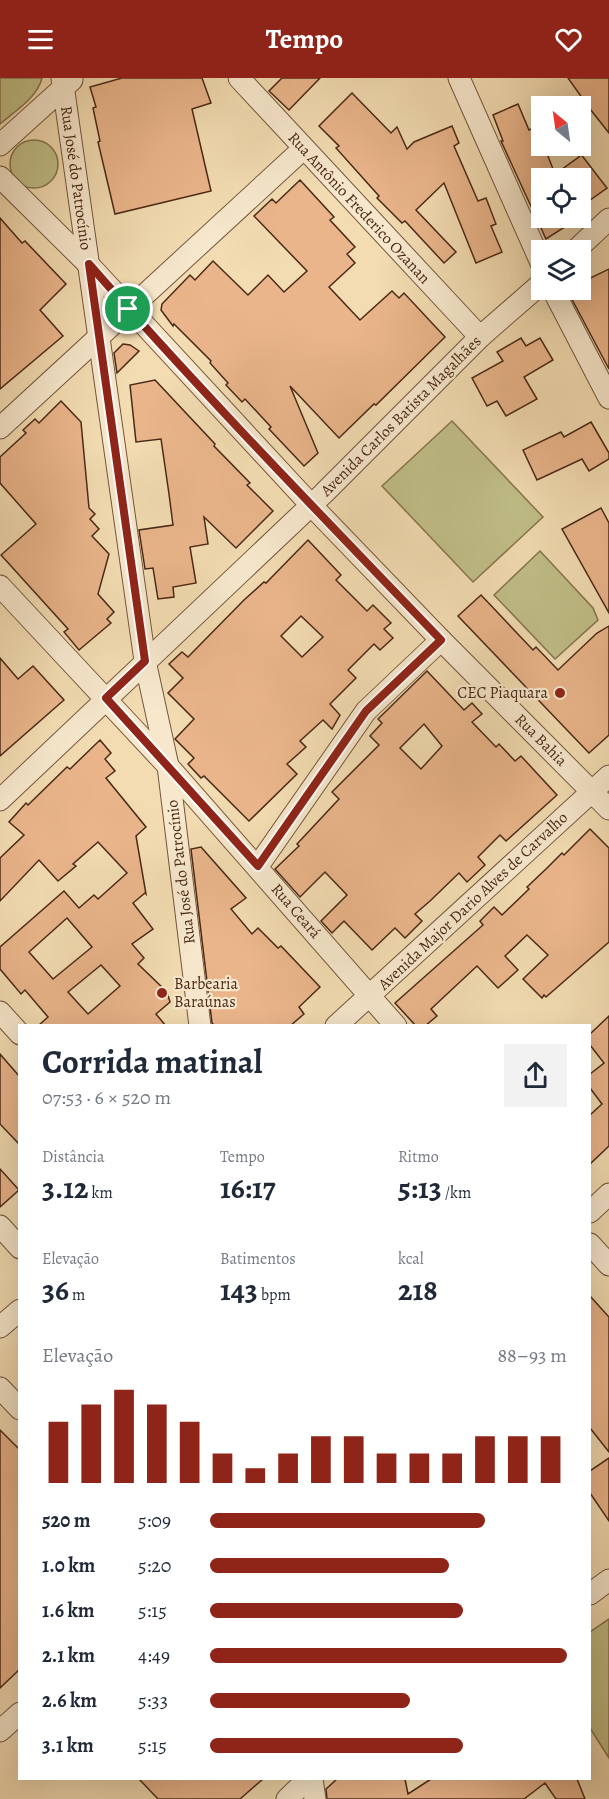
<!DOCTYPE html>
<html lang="pt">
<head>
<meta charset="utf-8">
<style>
  :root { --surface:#fff; --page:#f2f2f3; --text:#1f2937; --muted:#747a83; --accent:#8f2418 }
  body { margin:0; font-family:Alegreya,serif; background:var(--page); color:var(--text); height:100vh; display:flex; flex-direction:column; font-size:22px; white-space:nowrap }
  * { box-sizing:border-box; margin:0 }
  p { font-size:20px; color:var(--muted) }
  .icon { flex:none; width:33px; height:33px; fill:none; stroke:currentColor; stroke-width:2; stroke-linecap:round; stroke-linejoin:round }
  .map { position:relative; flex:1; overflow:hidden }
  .panel { position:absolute; left:18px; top:946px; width:573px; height:756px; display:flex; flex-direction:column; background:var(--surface); border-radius:0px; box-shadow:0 6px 24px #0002 }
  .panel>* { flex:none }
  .needle { width:39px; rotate:331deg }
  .tools { position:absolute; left:531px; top:18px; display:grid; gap:12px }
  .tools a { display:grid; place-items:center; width:60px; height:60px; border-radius:0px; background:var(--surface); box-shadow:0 6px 24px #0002; font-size:30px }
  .pin { position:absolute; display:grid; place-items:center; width:51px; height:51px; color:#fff; margin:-26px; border:3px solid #fff; border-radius:50%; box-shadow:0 2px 6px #0007 }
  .round { display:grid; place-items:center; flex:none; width:63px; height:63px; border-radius:0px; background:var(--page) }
  .summary { display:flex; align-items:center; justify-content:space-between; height:102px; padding:0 24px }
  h1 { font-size:33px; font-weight:700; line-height:45px }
  .figures { display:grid; grid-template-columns:repeat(3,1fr); gap:9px; height:102px; padding:6px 24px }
  .figures div { display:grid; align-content:center }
  .figures b { font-size:30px; font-weight:700 }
  .figures small { font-size:16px; font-weight:400 }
  .figures p { font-size:16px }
  .chart { height:168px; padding:12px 24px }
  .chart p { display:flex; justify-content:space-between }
  .chart svg { width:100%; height:108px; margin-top:6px; stroke:var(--accent); stroke-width:6 }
  ul { padding:0 24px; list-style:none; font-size:20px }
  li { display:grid; grid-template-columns:96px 72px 1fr; align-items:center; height:45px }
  li i { height:15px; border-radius:8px; background:var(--accent) }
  header { display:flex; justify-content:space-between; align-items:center; height:78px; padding:0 24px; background:var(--accent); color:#fff; font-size:27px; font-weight:700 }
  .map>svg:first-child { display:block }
  .green { fill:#c1bf88; stroke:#867450; stroke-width:1.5 }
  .building { fill:#eab58b; stroke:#4a2917; stroke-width:1.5; fill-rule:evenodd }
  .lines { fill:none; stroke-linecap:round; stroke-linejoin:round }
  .minor-casing { stroke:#74563e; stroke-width:23 }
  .minor { stroke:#f7e8cd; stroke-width:21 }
  .route-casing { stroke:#fff; stroke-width:12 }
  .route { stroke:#8f2418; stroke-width:8 }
  .poi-dot { fill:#8f2418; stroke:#f7e8cd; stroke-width:2 }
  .labels { text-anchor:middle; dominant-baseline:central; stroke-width:4.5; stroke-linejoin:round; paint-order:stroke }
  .street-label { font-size:16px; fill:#4a2917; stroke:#f7e8cd }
  .poi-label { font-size:16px; fill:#4a2917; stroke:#f7e8cd; text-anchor:end }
</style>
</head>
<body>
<header><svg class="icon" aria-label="menu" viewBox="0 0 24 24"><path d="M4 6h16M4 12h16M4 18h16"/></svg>Tempo<svg class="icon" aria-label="heart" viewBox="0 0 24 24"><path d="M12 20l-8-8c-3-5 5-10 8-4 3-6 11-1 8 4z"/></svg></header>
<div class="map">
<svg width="609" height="1721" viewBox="0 0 609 1721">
  <rect width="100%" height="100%" fill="#f3dcb2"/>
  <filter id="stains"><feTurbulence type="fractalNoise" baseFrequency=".00333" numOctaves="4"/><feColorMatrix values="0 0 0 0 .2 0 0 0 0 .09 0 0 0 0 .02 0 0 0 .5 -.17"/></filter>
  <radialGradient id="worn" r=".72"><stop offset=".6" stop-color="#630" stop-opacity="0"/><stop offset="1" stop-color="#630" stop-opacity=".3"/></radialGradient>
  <g class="green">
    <path d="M0 0H42C37 20 15 33 0 46Z"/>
    <circle cx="34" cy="86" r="24"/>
    <path d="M452 343 543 439 473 504 382 408Z"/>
    <path d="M540 473 593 530 598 542 555 581 494 517Z"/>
    <path d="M609 1541V1680L590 1650V1554Z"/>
  </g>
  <g class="building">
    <path d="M122 0H202L211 25 192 31 211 113 115 136 98 64 100 63 93 30 96 29 90 9Z"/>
    <path d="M282 0H320L289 32 269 13Z"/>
    <path d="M568 0H609V55L590 31Z"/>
    <path d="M352 15 391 55 397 49 407 71 414 64 452 48 459 65 454 68 478 123 486 120 496 146 491 148 502 174 476 185 444 105 416 132 456 174 444 185 405 143 402 145 377 120 379 118 336 70 339 68 319 48Z"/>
    <path d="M518 26 529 52 536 49 542 68H544L555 96 542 100V140H579L546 161 501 63H503L493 37Z"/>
    <path d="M580 75 607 110 586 125 580 117V100H550L580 78Z"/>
    <path d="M300 102 334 139 330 142 355 169 347 176 355 185 329 209 360 242 392 213 399 220 404 215 445 259 376 327 374 326 339 360 290 308 318 375 304 388 269 351 271 349 245 321 242 324 226 307 228 305 210 285 211 283 174 246 173 248 161 232 162 226 190 197 195 202 213 183 248 217 268 197 284 214 307 193 254 138 272 121 276 125Z"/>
    <path d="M0 140 22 165 25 163 66 206 40 232 63 258 0 311Z"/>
    <path d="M609 191V291L567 212H580V205Z"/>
    <path d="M521 260 526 268 540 260 553 282 524 299 537 321 506 338 497 323 487 328 472 300 503 283 497 274Z"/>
    <path d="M123 266 130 267 139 273 117 295 114 275Z"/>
    <path d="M155 302 215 366 214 368 250 405 247 407 273 433 236 470 204 439 208 466 190 469 196 505 173 509 174 519 158 521 153 490 145 491 139 452 173 447 169 416 161 361 136 364 130 307Z"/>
    <path d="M61 323 81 344 89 430 95 436 90 441 99 451 92 458 109 476 98 516 114 534 107 541 111 545 79 572 64 554 68 551 1 477 36 446 0 405V379L26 355 23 352 35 341 39 345Z"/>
    <path d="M591 344 609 375V381L589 393 582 381 537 402 523 372 561 354 564 359Z"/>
    <path d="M601 430 609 445V535L562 451Z"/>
    <path d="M308 462 341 497 336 502 367 533 373 527 391 545 384 551 393 560 380 572 374 566 348 592 356 600 330 626 340 637 332 651 323 642 300 663 306 669 287 686 297 696 249 743 204 698 201 700 188 686 194 680 175 661 194 641 168 615 183 600 169 586 182 574 188 579 244 522 264 504 266 505ZM301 538 323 559 302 579 281 558Z"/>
    <path d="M481 517 533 572 536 569 558 592 597 555 609 548V657L589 675 458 538Z"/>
    <path d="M0 580 18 601 33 588 64 622 0 678Z"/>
    <path d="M427 593 464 632 472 625 482 636 472 644 496 669 499 666 515 683 521 678 557 717 506 763 500 757 478 779 485 787 467 804 459 795 430 823 415 836 422 843 405 860 395 850 372 872 344 843 332 855 321 843 347 817 325 794 300 819 275 791 299 768 297 766 339 721 332 714 379 667 370 658 382 645 378 641ZM424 646 442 668 421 691 400 670Z"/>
    <path d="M100 662 111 675 105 681 115 693 106 700 146 749 136 758 146 816 145 815 133 825 153 851 132 866 144 880 138 886 167 914 170 924 156 936 166 948H38L48 939 25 912 21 916 0 891V869L64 813 79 830 94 817 98 821 127 795 98 764 73 786 76 788 58 803 39 782 0 823V780L24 757 9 744 26 725 28 727 67 689 70 691ZM67 840 92 869 53 901 29 874ZM101 887 120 908 88 936 68 914Z"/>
    <path d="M590 751 609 770V864L546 919 544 917 542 920 523 901 548 877 527 857 505 878 518 892 498 910 477 888 431 931 437 938 425 948H416L395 925 483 847 480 843 494 829 502 837 529 811 527 809 546 791 562 775 564 777Z"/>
    <path d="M201 769 246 820 231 831 252 856 258 850 278 870 281 868 320 909 299 929 304 936 290 948H215L212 945 191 771Z"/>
    <path d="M609 938V1068L590 1086V1037L602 1026 590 1010V996L604 985 590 967V956Z"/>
    <path d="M0 976 20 999V1067L0 1046Z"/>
    <path d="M0 1091 19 1112 0 1129Z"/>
    <path d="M590 1218 609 1239V1374L590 1350Z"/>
    <path d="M0 1352 20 1372V1591L0 1610Z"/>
    <path d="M609 1380V1443L590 1415V1393Z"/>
    <path d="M139 1701H263L240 1721H158Z"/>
    <path d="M337 1701H405L408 1716 431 1701H577L585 1721H556L545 1705 524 1721H327L326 1711Z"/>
  </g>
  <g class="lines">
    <g class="minor-casing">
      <g id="minor">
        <path d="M62 0 145 583 168 688 200 948"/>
        <path d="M239 0 480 259"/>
        <path d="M459 0 542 187"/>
        <path d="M0 67 72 2"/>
        <path d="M0 99 89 187 311 427 441 562 609 731"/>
        <path d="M576 172 609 141"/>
        <path d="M553 212 609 320"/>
        <path d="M0 350 303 71"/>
        <path d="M0 508 168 688 396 948"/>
        <path d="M0 722 323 416 480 259 542 205"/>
        <path d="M258 788 366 633 441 562"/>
        <path d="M0 934 20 956"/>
        <path d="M336 948 609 698"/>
        <path d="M590 1134 609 1116"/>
        <path d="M0 1148 20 1170"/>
        <path d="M590 1166 609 1187"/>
        <path d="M0 1249 20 1232"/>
        <path d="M0 1310 20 1331"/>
        <path d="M590 1516 609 1502"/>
        <path d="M0 1653 20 1635"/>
        <path d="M312 1701 315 1721"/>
        <path d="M287 1721 308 1701"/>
      </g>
    </g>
    <use href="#minor" class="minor"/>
  </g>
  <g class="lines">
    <g class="route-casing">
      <path id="route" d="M89 186C202 315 322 438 441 562L366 633 258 788 106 620 145 583Z"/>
    </g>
    <use href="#route" class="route"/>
  </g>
  <g class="poi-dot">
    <circle cx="560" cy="615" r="6"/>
    <circle cx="162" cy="915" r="6"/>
  </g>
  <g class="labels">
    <g class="street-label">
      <text transform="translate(76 100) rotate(82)">Rua José do Patrocínio</text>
      <text transform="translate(359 130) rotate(47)">Rua Antônio Frederico Ozanan</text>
      <text transform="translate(401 338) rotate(-45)">Avenida Carlos Batista Magalhães</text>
      <text transform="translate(541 662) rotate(45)">Rua Bahia</text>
      <text transform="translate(181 794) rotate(-97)">Rua José do Patrocínio</text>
      <text transform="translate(473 823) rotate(-43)">Avenida Major Dario Alves de Carvalho</text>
      <text transform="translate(296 833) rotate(49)">Rua Ceará</text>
    </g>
    <g class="poi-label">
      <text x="548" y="615">CEC Piaquara</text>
      <text x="174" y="906" text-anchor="start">Barbearia<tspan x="174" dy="18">Baraúnas</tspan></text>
    </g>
  </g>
  <rect width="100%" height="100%" filter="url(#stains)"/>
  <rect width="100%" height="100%" fill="url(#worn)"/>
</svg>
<div class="tools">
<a><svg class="needle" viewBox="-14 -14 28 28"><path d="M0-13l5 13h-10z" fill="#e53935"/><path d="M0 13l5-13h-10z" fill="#747a83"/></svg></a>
<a><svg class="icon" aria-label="locate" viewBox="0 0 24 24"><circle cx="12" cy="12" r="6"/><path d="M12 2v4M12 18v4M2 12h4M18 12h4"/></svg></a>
<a><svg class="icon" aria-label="layers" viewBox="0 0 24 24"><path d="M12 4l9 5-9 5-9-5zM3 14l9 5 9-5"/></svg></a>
</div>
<div class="pin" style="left:128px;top:231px;background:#1e9e55"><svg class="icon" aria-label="arrive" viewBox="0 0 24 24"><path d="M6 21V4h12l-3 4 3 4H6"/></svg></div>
<section class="panel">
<div class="summary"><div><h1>Corrida matinal</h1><p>07:53 · 6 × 520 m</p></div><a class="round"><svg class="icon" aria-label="share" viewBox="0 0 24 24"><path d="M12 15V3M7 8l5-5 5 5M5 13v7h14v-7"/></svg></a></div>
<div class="figures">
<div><p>Distância</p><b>3.12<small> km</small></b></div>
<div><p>Tempo</p><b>16:17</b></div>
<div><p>Ritmo</p><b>5:13<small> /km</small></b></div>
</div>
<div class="figures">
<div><p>Elevação</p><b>36<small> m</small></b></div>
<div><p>Batimentos</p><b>143<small> bpm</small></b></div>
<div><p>kcal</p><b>218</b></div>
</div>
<div class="chart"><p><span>Elevação</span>88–93 m</p>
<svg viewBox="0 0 160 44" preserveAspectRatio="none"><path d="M5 44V19M15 44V12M25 44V6M35 44V12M45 44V19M55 44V32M65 44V38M75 44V32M85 44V25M95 44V25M105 44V32M115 44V32M125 44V32M135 44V25M145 44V25M155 44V25"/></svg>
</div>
<ul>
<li><b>520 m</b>5:09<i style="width:77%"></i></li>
<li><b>1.0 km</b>5:20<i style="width:67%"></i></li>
<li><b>1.6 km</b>5:15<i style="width:71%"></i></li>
<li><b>2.1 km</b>4:49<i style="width:100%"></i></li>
<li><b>2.6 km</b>5:33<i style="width:56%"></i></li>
<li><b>3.1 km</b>5:15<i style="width:71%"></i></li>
</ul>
</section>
</div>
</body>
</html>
